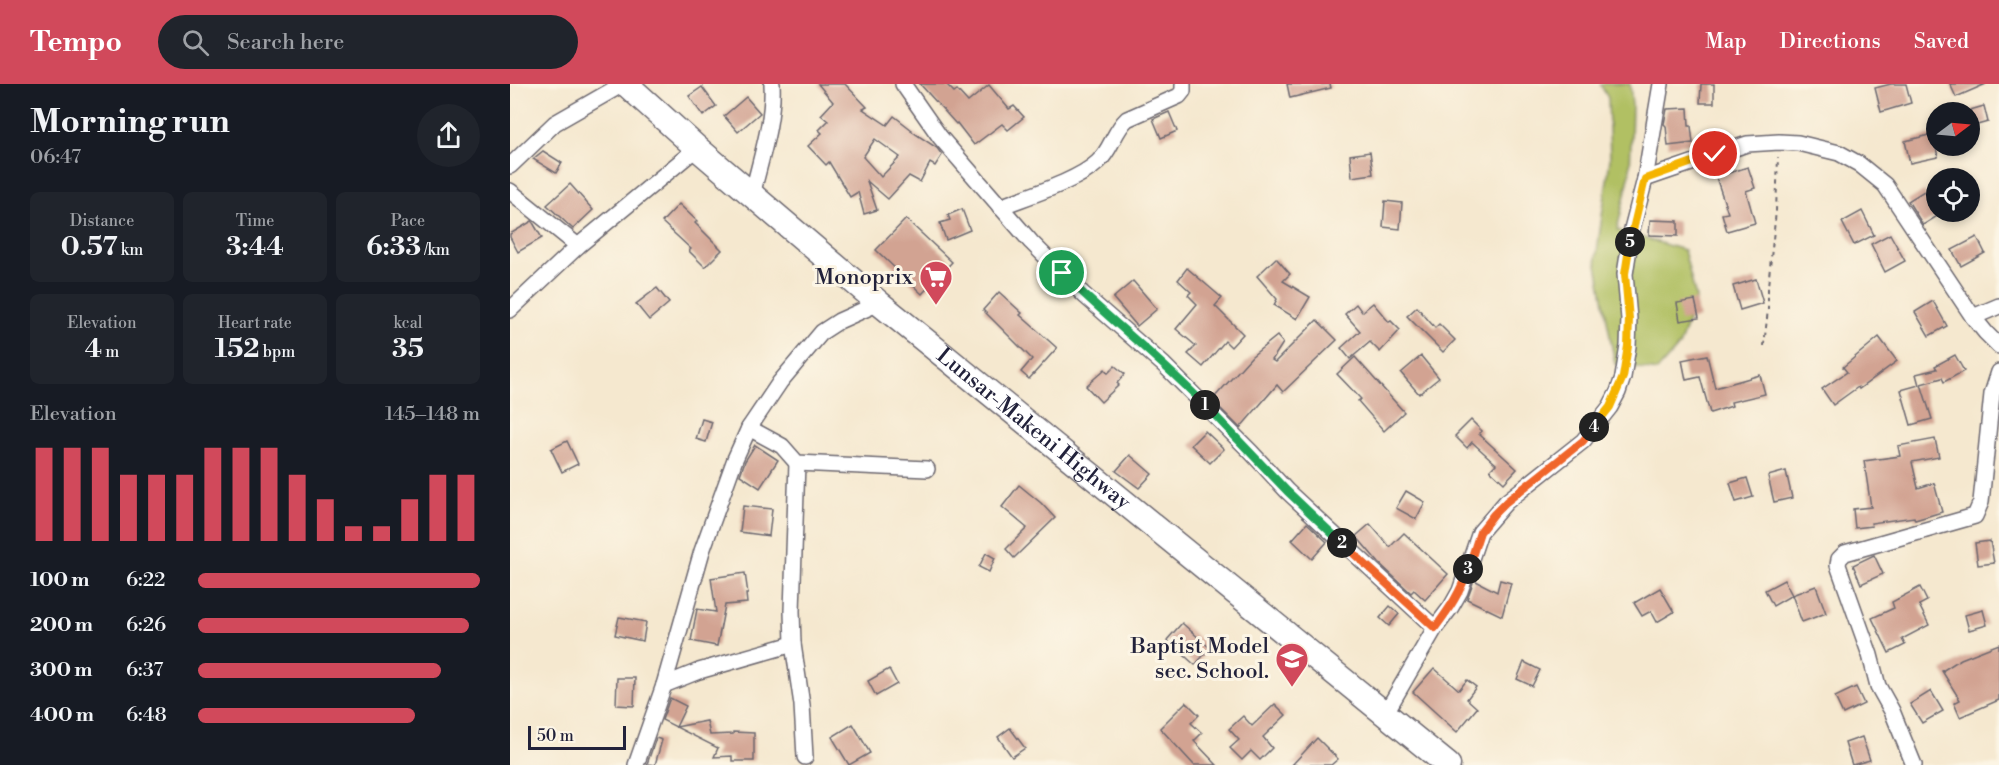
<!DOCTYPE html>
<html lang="en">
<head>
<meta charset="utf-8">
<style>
  :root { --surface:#171b24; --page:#20242c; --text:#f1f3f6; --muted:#9ea1a6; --accent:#d1495b }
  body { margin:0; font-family:"Libre Bodoni",serif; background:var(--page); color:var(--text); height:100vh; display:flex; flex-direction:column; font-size:22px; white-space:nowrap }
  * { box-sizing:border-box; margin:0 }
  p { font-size:20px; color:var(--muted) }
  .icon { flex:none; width:33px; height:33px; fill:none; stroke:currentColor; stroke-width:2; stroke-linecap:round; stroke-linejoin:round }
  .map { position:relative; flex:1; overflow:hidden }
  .panel { display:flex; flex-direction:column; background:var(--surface); width:510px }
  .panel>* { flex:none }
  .needle { width:39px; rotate:74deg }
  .fabs { position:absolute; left:1416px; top:18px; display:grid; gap:12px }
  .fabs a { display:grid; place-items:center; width:54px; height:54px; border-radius:50%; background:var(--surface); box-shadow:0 3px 9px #0003; font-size:30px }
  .scale { position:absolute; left:18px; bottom:15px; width:98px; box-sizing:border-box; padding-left:6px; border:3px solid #22223b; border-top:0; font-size:16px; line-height:21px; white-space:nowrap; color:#22223b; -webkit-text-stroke:4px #fcf5e5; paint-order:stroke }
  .pin { position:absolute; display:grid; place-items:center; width:51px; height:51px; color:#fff; margin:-26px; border:3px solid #fff; border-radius:50%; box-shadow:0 2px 6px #0007 }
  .km { position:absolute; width:30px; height:30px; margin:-15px; border-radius:50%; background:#222; color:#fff; font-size:16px; line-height:30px; text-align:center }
  .round { display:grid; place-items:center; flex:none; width:63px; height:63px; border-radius:32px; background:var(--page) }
  .head { display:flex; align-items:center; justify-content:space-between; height:102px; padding:0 30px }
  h1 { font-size:33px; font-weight:800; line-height:45px }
  .figures { display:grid; grid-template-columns:repeat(3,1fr); gap:9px; height:102px; padding:6px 30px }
  .figures div { display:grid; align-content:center; border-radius:9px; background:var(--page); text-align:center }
  .figures b { font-size:26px; font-weight:800 }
  .figures small { font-size:16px; font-weight:400 }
  .figures p { font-size:16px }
  .chart { height:168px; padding:12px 30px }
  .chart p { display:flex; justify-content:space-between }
  .chart svg { width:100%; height:108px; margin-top:6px; stroke:var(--accent); stroke-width:6 }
  ul { padding:0 30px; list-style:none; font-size:20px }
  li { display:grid; grid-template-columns:96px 72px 1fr; align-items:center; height:45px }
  li i { height:15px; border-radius:8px; background:var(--accent) }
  header { display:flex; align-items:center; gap:36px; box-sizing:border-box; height:84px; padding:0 30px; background:var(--accent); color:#fff }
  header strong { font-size:28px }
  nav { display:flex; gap:33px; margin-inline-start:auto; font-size:21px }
  .search { width:420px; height:54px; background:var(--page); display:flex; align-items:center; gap:15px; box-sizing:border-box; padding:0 21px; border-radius:33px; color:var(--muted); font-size:22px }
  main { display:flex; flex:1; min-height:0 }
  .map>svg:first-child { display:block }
  .green { fill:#b1c063; stroke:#6a714f; stroke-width:1.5 }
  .building { fill:#d2a392; fill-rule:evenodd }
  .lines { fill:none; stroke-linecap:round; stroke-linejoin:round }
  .street-casing { stroke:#6c676f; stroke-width:18 }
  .primary-casing { stroke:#6c676f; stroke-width:27 }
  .path { stroke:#6c676f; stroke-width:2; stroke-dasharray:4.5 4.5; stroke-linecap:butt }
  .street { stroke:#fff; stroke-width:15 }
  .primary { stroke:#fff; stroke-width:24 }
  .split-1-casing { stroke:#fff; stroke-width:12 }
  .split-2-casing { stroke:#fff; stroke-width:12 }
  .split-3-casing { stroke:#fff; stroke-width:12 }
  .split-4-casing { stroke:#fff; stroke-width:12 }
  .split-5-casing { stroke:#fff; stroke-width:12 }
  .split-6-casing { stroke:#fff; stroke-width:12 }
  .split-1 { stroke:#22a559; stroke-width:8 }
  .split-2 { stroke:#22a559; stroke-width:8 }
  .split-3 { stroke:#f0652b; stroke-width:8 }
  .split-4 { stroke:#f0652b; stroke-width:8 }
  .split-5 { stroke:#f5b400; stroke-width:8 }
  .split-6 { stroke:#f5b400; stroke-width:8 }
  .labels { text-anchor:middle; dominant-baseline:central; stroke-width:6; stroke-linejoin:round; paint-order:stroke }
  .poi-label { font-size:22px; fill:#22223b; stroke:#fcf5e5; text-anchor:end }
  .street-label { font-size:22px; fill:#22223b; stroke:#fcf5e5 }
</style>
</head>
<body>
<header>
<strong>Tempo</strong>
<div class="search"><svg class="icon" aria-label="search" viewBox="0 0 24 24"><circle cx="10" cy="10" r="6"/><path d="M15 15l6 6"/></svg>Search here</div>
<nav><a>Map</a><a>Directions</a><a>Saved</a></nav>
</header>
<main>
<section class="panel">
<div class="head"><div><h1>Morning run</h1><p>06:47</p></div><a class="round"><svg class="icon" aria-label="share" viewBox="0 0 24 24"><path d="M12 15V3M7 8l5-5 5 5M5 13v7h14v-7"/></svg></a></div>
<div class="figures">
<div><p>Distance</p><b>0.57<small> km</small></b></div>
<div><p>Time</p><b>3:44</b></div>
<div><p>Pace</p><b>6:33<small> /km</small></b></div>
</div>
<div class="figures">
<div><p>Elevation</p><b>4<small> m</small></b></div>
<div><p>Heart rate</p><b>152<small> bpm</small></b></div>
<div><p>kcal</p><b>35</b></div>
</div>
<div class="chart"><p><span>Elevation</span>145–148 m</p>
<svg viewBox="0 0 160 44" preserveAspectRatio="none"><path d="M5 44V6M15 44V6M25 44V6M35 44V17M45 44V17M55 44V17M65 44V6M75 44V6M85 44V6M95 44V17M105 44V27M115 44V38M125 44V38M135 44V27M145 44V17M155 44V17"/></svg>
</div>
<ul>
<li><b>100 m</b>6:22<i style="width:100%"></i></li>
<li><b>200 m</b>6:26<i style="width:96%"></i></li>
<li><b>300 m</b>6:37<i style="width:86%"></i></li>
<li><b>400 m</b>6:48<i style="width:77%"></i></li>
</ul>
</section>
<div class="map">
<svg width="1489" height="681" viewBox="0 0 1489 681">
  <rect width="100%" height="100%" fill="#fcf5e5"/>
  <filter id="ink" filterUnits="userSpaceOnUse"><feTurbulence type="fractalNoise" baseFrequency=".0167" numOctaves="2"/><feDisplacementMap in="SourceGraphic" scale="12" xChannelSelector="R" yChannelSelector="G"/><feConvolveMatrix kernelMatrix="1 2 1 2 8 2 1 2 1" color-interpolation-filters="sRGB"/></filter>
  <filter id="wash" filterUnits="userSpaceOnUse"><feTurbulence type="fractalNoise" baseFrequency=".008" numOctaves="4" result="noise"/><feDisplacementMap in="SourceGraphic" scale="24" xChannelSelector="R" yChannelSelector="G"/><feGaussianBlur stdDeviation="1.35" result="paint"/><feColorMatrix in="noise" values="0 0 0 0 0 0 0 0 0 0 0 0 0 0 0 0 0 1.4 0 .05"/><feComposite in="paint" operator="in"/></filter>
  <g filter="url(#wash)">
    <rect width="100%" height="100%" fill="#f5e8cf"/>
    <path class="green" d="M1090 0H1120L1122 21 1120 89 1107 146 1174 166 1186 214 1169 262 1147 287 1105 280 1086 175 1100 75 1098 14Z"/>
    <g id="blocks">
      <g class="building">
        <path d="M308 0H335L357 23 353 25 377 41 384 32 402 46 401 47 427 64 432 71 425 82 420 79 410 98 399 92 378 115 357 97 367 126 354 130 348 108 340 113 319 78 316 81 298 62 312 49 309 46 318 37 311 31 323 18ZM365 55 390 73 371 93 353 73Z"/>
        <path d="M410 0H436L444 8 447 6 458 18 479 1 499 25 504 22 514 33 498 46 492 40 464 61 447 39 446 40Z"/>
        <path d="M777 0H820L821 4 780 14Z"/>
        <path d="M1191 0H1204V19H1190Z"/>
        <path d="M1381 0H1396L1401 19 1371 28 1365 4Z"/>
        <path d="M1440 0H1476L1446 13Z"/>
        <path d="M192 3 206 22 193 32 179 12Z"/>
        <path d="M236 13 250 29 228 48 214 32Z"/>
        <path d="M1474 22 1478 38 1460 43V26Z"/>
        <path d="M1178 24 1179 42H1181L1183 59 1158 62 1156 42 1154 40 1157 25Z"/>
        <path d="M659 28 667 47 651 54 643 35Z"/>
        <path d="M1423 50 1428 73 1400 79 1395 57Z"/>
        <path d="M33 67 52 79 46 89 23 75Z"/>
        <path d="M860 68 863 90 842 93 840 71Z"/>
        <path d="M1238 83 1245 104 1236 107 1245 139 1217 147 1212 130 1218 129 1206 93Z"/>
        <path d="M60 100 83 126 63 145 37 121Z"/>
        <path d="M1414 107 1429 131 1413 141 1398 117Z"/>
        <path d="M875 117 892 119 890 145 873 143Z"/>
        <path d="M169 120 187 137 185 139 212 166 195 183 179 167 181 165 152 138Z"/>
        <path d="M452 125 460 146 436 156 430 139 440 136 438 131Z"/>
        <path d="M1352 127 1364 151 1344 161 1332 138Z"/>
        <path d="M396 135 442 178 412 210 366 166Z"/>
        <path d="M1140 136 1168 137V152L1139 151Z"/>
        <path d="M22 137 32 154 8 168 0 153V150Z"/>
        <path d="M1380 150 1395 177 1375 188 1361 160Z"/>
        <path d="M1467 153 1475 169 1451 182 1442 166Z"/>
        <path d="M766 174 780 190 773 197 800 213 787 235 764 221 767 215 747 192Z"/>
        <path d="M677 184 712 214 705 222 733 250 721 263 715 257 693 283 678 270 686 262 666 245 687 220 678 211 681 208 668 196Z"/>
        <path d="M1246 195 1253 219 1230 226 1223 202Z"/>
        <path d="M623 197 647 225 627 242 603 214Z"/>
        <path d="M147 204 159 219 139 236 126 220Z"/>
        <path d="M489 208 512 229 510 231 547 264 519 295 511 288 522 275 473 226Z"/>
        <path d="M1185 216 1189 234 1170 237 1167 219Z"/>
        <path d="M1423 217 1437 242 1419 252 1405 228Z"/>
        <path d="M863 219 879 238 881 237 890 246 870 268 860 258 840 275 831 264 850 247 835 230 846 220 852 228Z"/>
        <path d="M907 223 925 244 929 240 945 256 933 268 897 232Z"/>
        <path d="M807 236 827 256 773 308 767 301 730 344 702 316 742 272 767 252 773 259 762 276 765 278Z"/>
        <path d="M1369 253 1387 277 1349 305 1348 303 1323 321 1312 305 1337 288 1333 283Z"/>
        <path d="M1197 271 1205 304 1250 291 1255 310 1221 318 1222 322 1200 329 1190 293 1176 296 1172 276Z"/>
        <path d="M1445 271 1454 287 1434 298 1432 294 1411 300 1422 335 1401 341 1391 306 1409 301 1406 290 1427 285 1425 282Z"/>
        <path d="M911 272 929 294 909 310 891 289Z"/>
        <path d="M845 273 894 328 874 347 848 317 851 315 827 290Z"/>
        <path d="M605 282 615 290 607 299 609 301 591 318 576 302 595 285 598 289Z"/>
        <path d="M192 335 202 338 196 358 186 355Z"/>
        <path d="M961 336 972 347 969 350 1007 385 994 399 980 386 986 380 962 358 957 364 945 352Z"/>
        <path d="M695 347 714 365 700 379 681 361Z"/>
        <path d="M1425 355 1429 373 1402 378 1408 404 1424 399 1432 428 1405 436 1404 433 1361 439 1362 442 1345 444 1343 425 1361 423 1354 377 1390 372 1388 362Z"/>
        <path d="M57 357 68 380 52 388 41 365Z"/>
        <path d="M245 361 268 376 250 404 230 391 235 377Z"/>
        <path d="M620 371 642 390 629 404 606 387Z"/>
        <path d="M1276 387 1282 414 1264 418 1258 392Z"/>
        <path d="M1237 394 1243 413 1226 418 1220 399Z"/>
        <path d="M509 401 531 419 545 434 504 474 496 465 517 444 492 423Z"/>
        <path d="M896 407 915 418 906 435 886 424Z"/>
        <path d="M233 422 262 425 259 452 230 448Z"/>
        <path d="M797 439 817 458 802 475 782 456Z"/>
        <path d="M860 440 880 463 894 449 938 490 915 516 904 506 901 509 869 479 846 452Z"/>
        <path d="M1480 457 1484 479 1468 481 1465 459Z"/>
        <path d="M476 469 485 474 479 488 469 483Z"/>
        <path d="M1364 471 1373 490 1351 500 1343 481Z"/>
        <path d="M235 489 238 510H236L237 519 215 521 207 562 181 557 187 525 206 528 201 494Z"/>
        <path d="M964 496 987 508 990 496 1001 499 992 532 957 515Z"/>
        <path d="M1274 496 1282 511 1263 522 1255 506Z"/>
        <path d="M1306 502 1316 529 1292 538 1282 511Z"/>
        <path d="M1410 503 1417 517 1409 521 1419 541 1392 555 1395 561 1379 569 1362 534 1384 524 1382 518Z"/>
        <path d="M1150 504 1164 528 1147 538 1141 527 1132 532 1124 519Z"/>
        <path d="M880 522 889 530 879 542 870 534Z"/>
        <path d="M1473 526 1477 541 1459 546 1455 531Z"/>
        <path d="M109 533 136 538 133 557 105 551Z"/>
        <path d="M672 539 700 564 685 581 657 556Z"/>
        <path d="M1489 560V616L1450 633 1444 619 1450 616 1432 587 1451 575Z"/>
        <path d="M1014 578 1030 586 1022 602 1007 595Z"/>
        <path d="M924 584 949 606 957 596 966 603 957 615 967 624 947 648 903 608Z"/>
        <path d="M379 585 387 600 366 612 358 597Z"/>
        <path d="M107 594H125L124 622 106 621Z"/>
        <path d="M1346 603 1354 620 1333 630 1325 613Z"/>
        <path d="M1421 607 1433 627 1412 639 1400 620Z"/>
        <path d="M160 614 176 622 166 643 197 637 200 651 223 650V648L244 649V677H222V672L204 673 208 664 152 636Z"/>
        <path d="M676 618 689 631 681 639 692 649 684 657 707 681H684L650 644Z"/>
        <path d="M765 620 776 631 753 653 762 664 750 676 741 667 732 676 720 664 729 656 719 645 733 632 742 642Z"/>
        <path d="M343 640 360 669 339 681 322 653Z"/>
        <path d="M500 644 515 664 502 673 488 653Z"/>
        <path d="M1352 653 1360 676 1342 681 1335 659Z"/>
        <path d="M146 654 152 656 145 681 137 680Z"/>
        <path d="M807 654 828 675 821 681H782Z"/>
      </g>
    </g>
  </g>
  <g filter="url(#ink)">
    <use href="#blocks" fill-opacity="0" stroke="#6c676f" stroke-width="1.5"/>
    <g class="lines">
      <g class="street-casing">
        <g id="street">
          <path d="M393 0 430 53 521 158 574 211 654 281 741 368 777 407 925 544"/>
          <path d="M0 82 45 39 113 0"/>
          <path d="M1135 95 1237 60 1269 58 1288 59 1329 69 1349 80 1375 101 1463 233 1476 249 1489 262"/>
          <path d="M0 107 68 162"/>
          <path d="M242 112C250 76 264 37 262 0"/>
          <path d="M490 123C518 112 568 97 588 78 601 66 604 47 617 35L669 12 673 7V0"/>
          <path d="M0 226 68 162 187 64"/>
          <path d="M1463 233 1489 222"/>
          <path d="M239 344 272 362 287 379 417 385"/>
          <path d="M287 379 282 527 283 560 292 621 295 673"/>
          <path d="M154 601 189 587 283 560"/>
          <path d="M875 630 925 544 941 523 950 507 970 448 996 418 1073 357 1100 323 1108 308 1113 293 1118 262 1119 235 1115 190 1122 145 1135 95 1151 0"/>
          <path d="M126 681 154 601 192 467 225 375 239 344 270 298 312 248 329 237 369 219"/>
          <path d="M1404 681 1382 627 1368 602 1360 571 1328 481 1329 475 1335 469 1465 432 1471 418 1482 310 1489 288"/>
        </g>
      </g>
      <g class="primary-casing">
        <g id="primary">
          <path id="s1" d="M116 0 187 64 369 219 938 681"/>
        </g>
      </g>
      <path class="path" d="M1254 262 1258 225V202L1266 127 1268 73"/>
      <use href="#street" class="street"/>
      <use href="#primary" class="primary"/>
    </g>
  </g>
  <g class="lines" filter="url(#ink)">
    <g class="split-1-casing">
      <path id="split-1" d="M552 189C598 235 650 274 695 321"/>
    </g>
    <g class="split-2-casing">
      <path id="split-2" d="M695 321 777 407 832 459"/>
    </g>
    <g class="split-3-casing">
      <path id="split-3" d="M832 459 925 544C939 525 951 508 958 485"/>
    </g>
    <g class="split-4-casing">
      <path id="split-4" d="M958 485 970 448 984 430 996 418 1073 357 1084 343"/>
    </g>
    <g class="split-5-casing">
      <path id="split-5" d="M1084 343 1100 323 1113 293 1118 262 1119 235 1115 190 1120 158"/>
    </g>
    <g class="split-6-casing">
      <path id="split-6" d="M1120 158 1135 95 1205 70"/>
    </g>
    <use href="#split-1" class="split-1"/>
    <use href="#split-2" class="split-2"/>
    <use href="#split-3" class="split-3"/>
    <use href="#split-4" class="split-4"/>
    <use href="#split-5" class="split-5"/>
    <use href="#split-6" class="split-6"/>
  </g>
  <defs>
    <g id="supermarket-pin" transform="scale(1.725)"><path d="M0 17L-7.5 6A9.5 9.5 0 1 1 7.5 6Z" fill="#d1495b" stroke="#fcf5e5"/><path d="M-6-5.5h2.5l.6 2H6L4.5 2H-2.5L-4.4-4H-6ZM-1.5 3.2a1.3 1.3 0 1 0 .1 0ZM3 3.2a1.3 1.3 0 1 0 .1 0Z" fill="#fff"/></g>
    <g id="school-pin" transform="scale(1.725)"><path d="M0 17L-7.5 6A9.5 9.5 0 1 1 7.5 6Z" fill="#d1495b" stroke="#fcf5e5"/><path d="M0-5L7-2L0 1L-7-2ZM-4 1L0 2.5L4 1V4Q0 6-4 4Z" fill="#fff"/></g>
  </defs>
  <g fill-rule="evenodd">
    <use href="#supermarket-pin" x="426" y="193"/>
    <use href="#school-pin" x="782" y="575"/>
  </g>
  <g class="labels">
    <g class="poi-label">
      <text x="403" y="193">Monoprix</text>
      <text x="759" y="562">Baptist Model<tspan x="759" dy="25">sec. School.</tspan></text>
    </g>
    <g class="street-label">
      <text stroke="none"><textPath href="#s1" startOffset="534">Lunsar-Makeni Highway</textPath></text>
    </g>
  </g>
</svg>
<div class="fabs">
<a><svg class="needle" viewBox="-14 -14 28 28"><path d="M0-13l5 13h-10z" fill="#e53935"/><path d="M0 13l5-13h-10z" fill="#9ea1a6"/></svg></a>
<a><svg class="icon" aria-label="locate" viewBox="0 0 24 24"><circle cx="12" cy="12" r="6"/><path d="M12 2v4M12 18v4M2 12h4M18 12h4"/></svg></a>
</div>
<div class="scale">50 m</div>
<div class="pin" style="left:552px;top:189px;background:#1e9e55"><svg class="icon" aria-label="arrive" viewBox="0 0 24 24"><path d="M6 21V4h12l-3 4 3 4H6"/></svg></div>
<div class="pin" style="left:1205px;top:70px;background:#d93025"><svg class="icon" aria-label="check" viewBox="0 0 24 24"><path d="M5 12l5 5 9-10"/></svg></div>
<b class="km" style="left:695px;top:321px">1</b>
<b class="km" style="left:832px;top:459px">2</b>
<b class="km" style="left:958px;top:485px">3</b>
<b class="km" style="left:1084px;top:343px">4</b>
<b class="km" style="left:1120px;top:158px">5</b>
</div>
</main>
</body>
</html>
